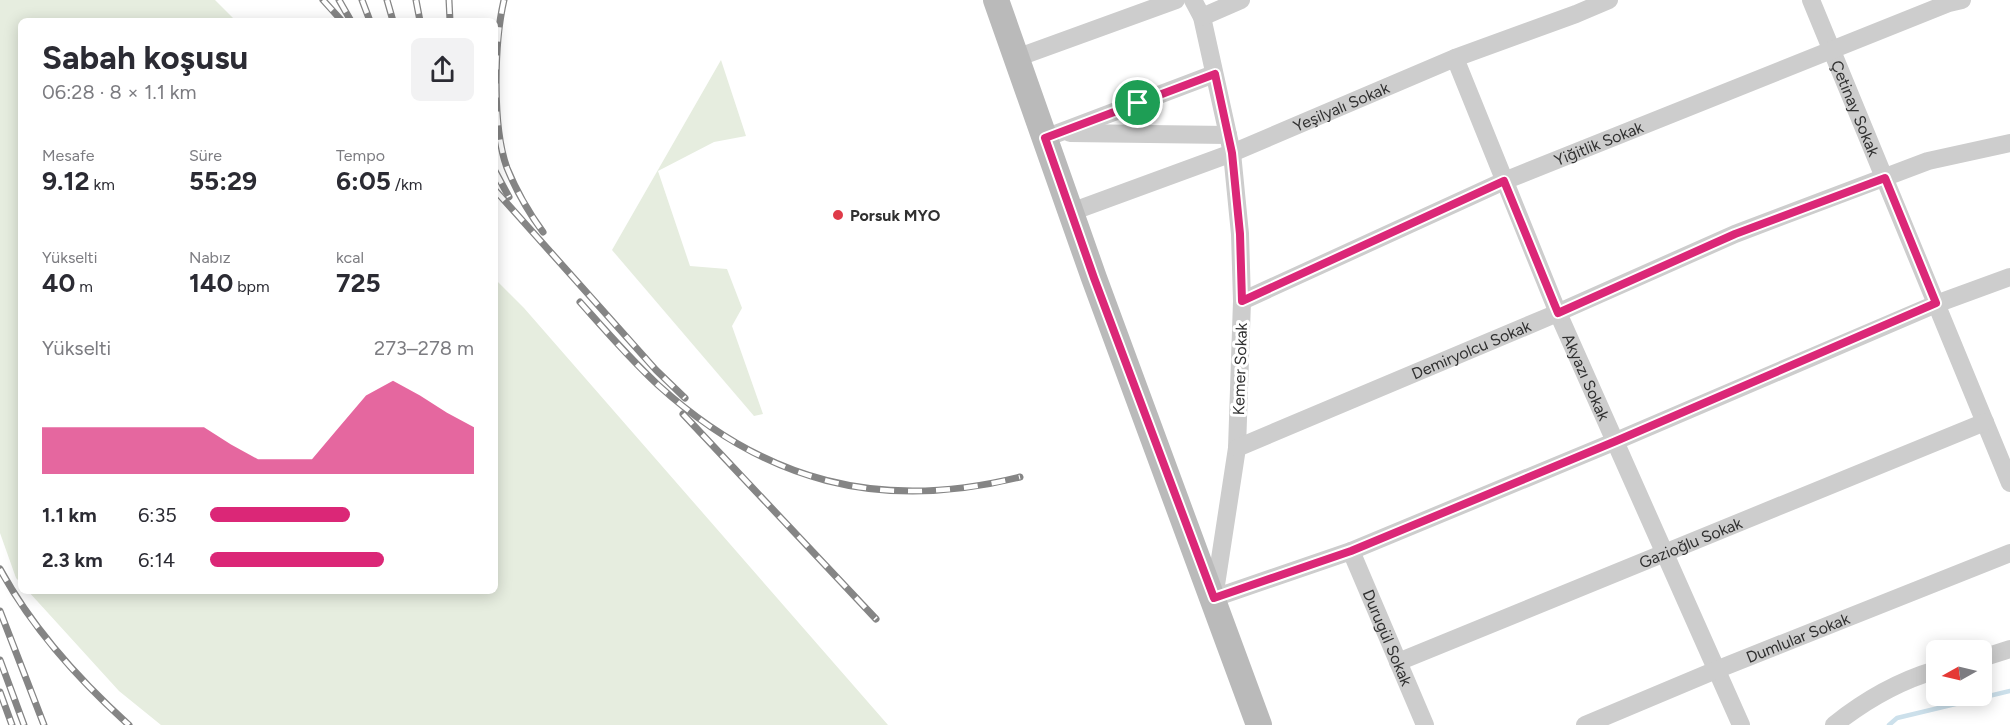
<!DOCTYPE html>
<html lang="tr">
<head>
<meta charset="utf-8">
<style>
  :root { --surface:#fff; --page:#f2f2f3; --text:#2b2b33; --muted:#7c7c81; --accent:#db2777 }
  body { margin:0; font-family:Figtree,sans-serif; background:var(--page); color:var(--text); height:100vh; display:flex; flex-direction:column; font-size:22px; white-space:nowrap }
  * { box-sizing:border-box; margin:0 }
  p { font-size:20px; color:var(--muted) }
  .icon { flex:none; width:33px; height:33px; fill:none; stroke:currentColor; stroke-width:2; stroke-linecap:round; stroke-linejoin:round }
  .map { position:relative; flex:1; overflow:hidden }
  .sheet { position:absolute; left:18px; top:18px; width:480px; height:576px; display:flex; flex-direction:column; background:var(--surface); border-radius:9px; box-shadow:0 3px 15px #0003 }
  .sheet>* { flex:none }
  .needle { width:39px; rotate:262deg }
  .controls { position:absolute; left:1926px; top:640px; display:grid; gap:12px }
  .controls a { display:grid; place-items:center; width:66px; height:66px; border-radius:9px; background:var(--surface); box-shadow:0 3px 15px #0003; font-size:30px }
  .pin { position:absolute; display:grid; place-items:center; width:51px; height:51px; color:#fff; margin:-26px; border:3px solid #fff; border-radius:50%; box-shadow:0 2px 6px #0007 }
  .round { display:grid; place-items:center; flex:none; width:63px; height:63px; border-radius:9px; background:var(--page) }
  .headline { display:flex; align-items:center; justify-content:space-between; height:102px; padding:0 24px }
  h1 { font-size:33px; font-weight:700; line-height:45px }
  .stats { display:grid; grid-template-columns:repeat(3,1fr); gap:9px; height:102px; padding:6px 24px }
  .stats div { display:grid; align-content:center }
  .stats b { font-size:26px; font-weight:700 }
  .stats small { font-size:16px; font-weight:400 }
  .stats p { font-size:16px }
  .chart { height:168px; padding:12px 24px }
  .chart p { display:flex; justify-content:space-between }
  .chart svg { width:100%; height:108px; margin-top:6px; fill:var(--accent); opacity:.7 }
  ul { padding:0 24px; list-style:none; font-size:20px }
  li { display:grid; grid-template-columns:96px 72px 1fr; align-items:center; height:45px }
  li i { height:15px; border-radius:8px; background:var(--accent) }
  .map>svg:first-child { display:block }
  .green { fill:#e6eddf }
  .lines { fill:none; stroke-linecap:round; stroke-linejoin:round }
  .stream { stroke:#cce0eb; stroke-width:4.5 }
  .minor { stroke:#cdcdcd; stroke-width:18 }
  .secondary { stroke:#bababa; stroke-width:26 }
  .rail-casing { stroke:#858585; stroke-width:7 }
  .rail { stroke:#fff; stroke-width:4.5; stroke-dasharray:14; stroke-linecap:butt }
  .route-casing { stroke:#fff; stroke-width:12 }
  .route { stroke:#db2777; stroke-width:8 }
  .poi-dot { fill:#df3b49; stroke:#fff; stroke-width:2 }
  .labels { text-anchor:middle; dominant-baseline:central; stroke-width:6; stroke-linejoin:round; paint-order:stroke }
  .street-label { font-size:16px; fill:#303030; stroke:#fff }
  .poi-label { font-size:16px; font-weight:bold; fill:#303030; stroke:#fff; text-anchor:start }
</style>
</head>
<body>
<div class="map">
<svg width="2010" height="725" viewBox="0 0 2010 725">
  <rect width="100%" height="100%" fill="#fff"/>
  <g class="green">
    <path d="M0 0H215L236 21H21V583L16 578 0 533Z"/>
    <path d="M721 60 746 136 714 142 658 171 690 266 727 269 742 308 732 326 763 414 754 416 612 250Z"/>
    <path d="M495 279 524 308 888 725H161L119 691 28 591H495Z"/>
  </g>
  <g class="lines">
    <path class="stream" d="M1889 725 1897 718 2010 691"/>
    <g class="minor">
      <path d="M1193 0 1202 17 1232 153 1240 234 1242 301 1237 448 1214 598 1351 551 1616 441 1936 304 2010 277"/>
      <path id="s1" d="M1811 0 2010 483"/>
      <path d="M1202 17 1241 0"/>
      <path d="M1016 58 1176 0"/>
      <path id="s2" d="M1455 58 1558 313 1741 725"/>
      <path d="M1070 133 1228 135"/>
      <path d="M1045 138 1214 74"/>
      <path id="s3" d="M1071 212 1232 153 1455 58 1576 14 1609 0"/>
      <path id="s4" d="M1242 301 1504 181 1949 3 1962 0"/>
      <path id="s5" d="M1237 448 1548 317 1735 234 1928 161 2010 143"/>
      <path id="s6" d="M1351 551 1425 725"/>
      <path d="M1982 658 2010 649"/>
      <path id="s7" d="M1398 662 1985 422"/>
      <path id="s8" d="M1585 725 1716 670 2010 553"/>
      <path d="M1834 725C1864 701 1899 681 1936 670"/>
    </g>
    <path class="secondary" d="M996 0 1094 278 1259 725"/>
    <g class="rail-casing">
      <g id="rail">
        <path d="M323 0 342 21"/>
        <path d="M339 0 351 21"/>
        <path d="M362 0 370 21"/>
        <path d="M387 0 393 21"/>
        <path d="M416 0 420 21"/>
        <path d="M449 0 450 21"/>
        <path d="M504 0C494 43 492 127 507 168 516 190 529 213 543 232"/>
        <path d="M495 171 509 197"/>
        <path d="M495 190 656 370 685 398"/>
        <path d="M580 302C605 330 630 359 658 385 765 482 880 512 1020 477"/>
        <path d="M683 414 876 619"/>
        <path d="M0 569C32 628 79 680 129 725"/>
        <path d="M0 611 44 725"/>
        <path d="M0 660 24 725"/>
        <path d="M0 692 12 725"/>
      </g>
    </g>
    <use href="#rail" class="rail"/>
  </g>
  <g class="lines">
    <g class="route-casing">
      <path id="route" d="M1215 74 1232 153 1240 234 1242 301 1504 181 1558 313 1735 234 1885 178 1936 303 1616 441 1351 551 1214 598 1094 278 1045 138Z"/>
    </g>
    <use href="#route" class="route"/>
  </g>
  <circle class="poi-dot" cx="838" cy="215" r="6"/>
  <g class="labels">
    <g class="street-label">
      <text stroke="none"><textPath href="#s3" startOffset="290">Yeşilyalı Sokak</textPath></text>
      <text stroke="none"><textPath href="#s1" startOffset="117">Çetinay Sokak</textPath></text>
      <text stroke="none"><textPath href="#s4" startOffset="390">Yiğitlik Sokak</textPath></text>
      <text stroke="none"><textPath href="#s5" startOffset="254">Demiryolcu Sokak</textPath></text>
      <text transform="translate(1240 369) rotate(-88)">Kemer Sokak</text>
      <text stroke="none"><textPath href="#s2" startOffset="345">Akyazı Sokak</textPath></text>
      <text stroke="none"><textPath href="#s7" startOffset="316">Gazioğlu Sokak</textPath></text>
      <text stroke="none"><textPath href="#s6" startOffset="94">Durugül Sokak</textPath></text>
      <text stroke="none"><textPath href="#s8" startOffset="230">Dumlular Sokak</textPath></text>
    </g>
    <g class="poi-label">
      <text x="850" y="215">Porsuk MYO</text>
    </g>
  </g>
</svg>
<div class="controls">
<a><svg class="needle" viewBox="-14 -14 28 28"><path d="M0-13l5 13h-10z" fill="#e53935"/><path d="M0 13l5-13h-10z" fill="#7c7c81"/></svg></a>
</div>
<div class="pin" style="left:1138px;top:103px;background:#1e9e55"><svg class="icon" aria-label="arrive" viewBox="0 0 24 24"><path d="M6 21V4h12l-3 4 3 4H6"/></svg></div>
<section class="sheet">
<div class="headline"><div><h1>Sabah koşusu</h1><p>06:28 · 8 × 1.1 km</p></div><a class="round"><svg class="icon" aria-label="share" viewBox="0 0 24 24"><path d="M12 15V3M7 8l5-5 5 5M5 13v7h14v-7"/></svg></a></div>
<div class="stats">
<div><p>Mesafe</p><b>9.12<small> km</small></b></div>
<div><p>Süre</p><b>55:29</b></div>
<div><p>Tempo</p><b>6:05<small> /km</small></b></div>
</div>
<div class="stats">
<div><p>Yükselti</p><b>40<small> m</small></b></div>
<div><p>Nabız</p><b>140<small> bpm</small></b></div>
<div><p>kcal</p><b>725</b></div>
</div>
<div class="chart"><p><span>Yükselti</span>273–278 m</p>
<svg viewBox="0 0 160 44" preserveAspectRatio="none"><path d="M0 44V25L10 25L20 25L30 25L40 25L50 25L60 25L70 32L80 38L90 38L100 38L110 25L120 12L130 6L140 12L150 19L160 25V44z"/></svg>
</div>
<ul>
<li><b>1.1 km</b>6:35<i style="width:53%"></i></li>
<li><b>2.3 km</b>6:14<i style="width:66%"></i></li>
</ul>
</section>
</div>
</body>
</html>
